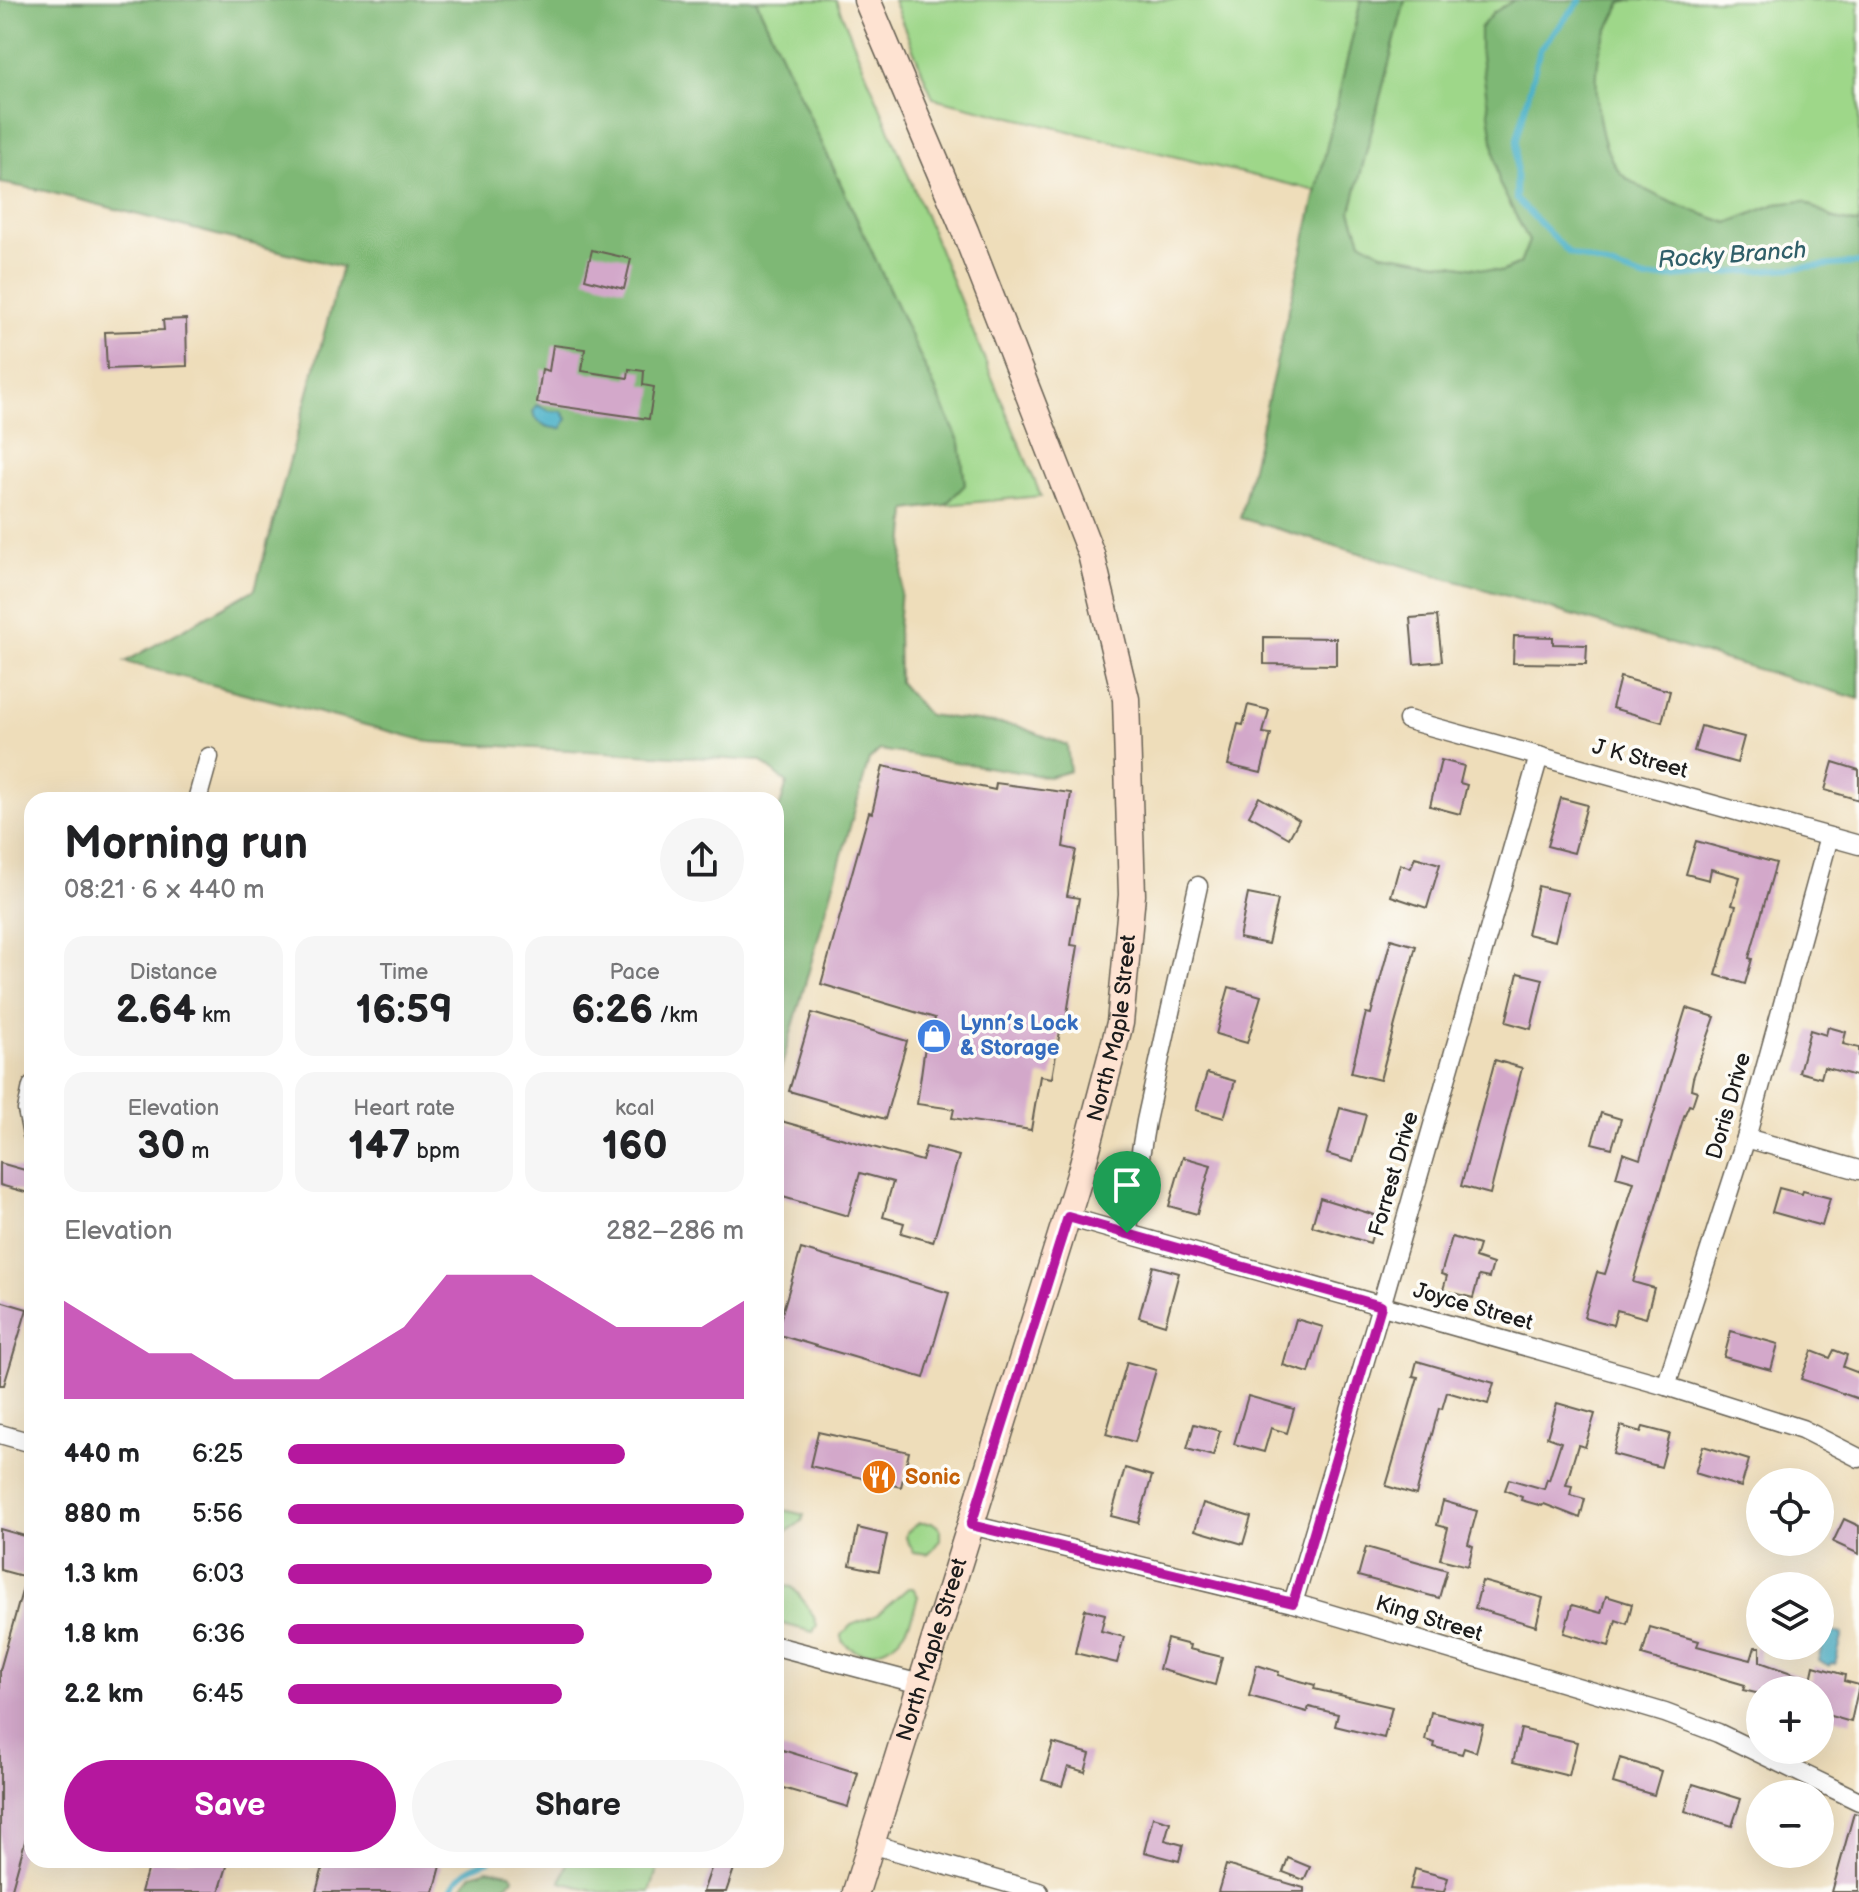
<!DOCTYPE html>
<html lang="en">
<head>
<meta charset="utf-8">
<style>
  :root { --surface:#fff; --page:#f6f6f6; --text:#202124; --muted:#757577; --accent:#b5179e }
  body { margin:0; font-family:"Balsamiq Sans",sans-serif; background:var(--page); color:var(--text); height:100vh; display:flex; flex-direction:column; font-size:30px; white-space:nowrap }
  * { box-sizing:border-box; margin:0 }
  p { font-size:26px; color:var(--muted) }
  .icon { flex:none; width:44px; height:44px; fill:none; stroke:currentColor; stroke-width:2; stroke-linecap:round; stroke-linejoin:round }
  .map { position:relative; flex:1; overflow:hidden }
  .drawer { position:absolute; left:24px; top:792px; width:760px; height:1076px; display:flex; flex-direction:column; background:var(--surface); border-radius:24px; box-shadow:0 8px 32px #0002 }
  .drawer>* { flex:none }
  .buttons { position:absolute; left:1746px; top:1468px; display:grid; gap:16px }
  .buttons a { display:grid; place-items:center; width:88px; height:88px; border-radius:50%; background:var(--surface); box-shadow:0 8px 32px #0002; font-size:40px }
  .pin { position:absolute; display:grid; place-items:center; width:68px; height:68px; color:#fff; margin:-82px -34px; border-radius:50% 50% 50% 0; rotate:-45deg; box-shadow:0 0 8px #0007 }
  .pin .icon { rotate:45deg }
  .round { display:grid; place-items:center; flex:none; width:84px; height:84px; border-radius:42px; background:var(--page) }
  .head { display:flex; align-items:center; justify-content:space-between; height:136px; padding:0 40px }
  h1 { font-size:44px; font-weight:600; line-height:60px }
  .figures { display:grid; grid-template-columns:repeat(3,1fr); gap:12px; height:136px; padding:8px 40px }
  .figures div { display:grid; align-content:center; border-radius:20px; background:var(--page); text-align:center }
  .figures b { font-size:40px; font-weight:600 }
  .figures small { font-size:22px; font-weight:400 }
  .figures p { font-size:22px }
  .chart { height:224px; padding:16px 40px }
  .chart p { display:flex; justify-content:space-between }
  .chart svg { width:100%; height:144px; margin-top:8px; fill:var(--accent); opacity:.7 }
  .button { display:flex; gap:16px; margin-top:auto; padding:16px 40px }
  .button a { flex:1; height:92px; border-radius:48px; background:var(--accent); color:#fff; font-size:32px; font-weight:600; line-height:92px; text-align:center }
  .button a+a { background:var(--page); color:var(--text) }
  ul { padding:0 40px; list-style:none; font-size:26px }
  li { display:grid; grid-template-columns:128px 96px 1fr; align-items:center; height:60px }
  li i { height:20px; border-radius:10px; background:var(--accent) }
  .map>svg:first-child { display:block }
  .green { fill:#9ed789; stroke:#5d7a52; stroke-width:2 }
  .forest { fill:#7eb875; stroke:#4d6a48; stroke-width:2 }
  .water { fill:#48b0c7; stroke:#326672; stroke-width:2 }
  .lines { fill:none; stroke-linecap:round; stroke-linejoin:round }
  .stream { stroke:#48b0c7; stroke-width:6 }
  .building { fill:#d3a8ca }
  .street-casing { stroke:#666053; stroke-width:21 }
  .secondary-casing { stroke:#666053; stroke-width:29 }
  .street { stroke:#fff; stroke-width:18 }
  .secondary { stroke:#fee3d2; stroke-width:26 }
  .route-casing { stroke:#fff; stroke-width:16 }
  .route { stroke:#b5179e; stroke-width:10 }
  .labels { text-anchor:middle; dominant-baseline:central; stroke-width:7; stroke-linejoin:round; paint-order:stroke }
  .street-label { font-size:22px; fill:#1c1c1c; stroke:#fdfcf7 }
  .shop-label { font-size:22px; font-weight:bold; fill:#366cbe; stroke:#fdfcf7; text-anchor:start }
  .food-label { font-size:22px; font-weight:bold; fill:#c56008; stroke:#fdfcf7; text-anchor:start }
  .water-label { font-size:24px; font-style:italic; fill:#305f69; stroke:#fdfcf7 }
</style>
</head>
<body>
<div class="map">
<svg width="1859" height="1892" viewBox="0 0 1859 1892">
  <rect width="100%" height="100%" fill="#fdfcf7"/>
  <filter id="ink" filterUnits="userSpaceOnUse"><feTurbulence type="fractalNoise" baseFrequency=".0125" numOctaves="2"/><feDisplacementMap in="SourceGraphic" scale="16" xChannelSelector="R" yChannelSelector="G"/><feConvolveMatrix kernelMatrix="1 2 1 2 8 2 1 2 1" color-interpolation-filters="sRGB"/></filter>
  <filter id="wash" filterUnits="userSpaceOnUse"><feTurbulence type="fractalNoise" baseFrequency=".006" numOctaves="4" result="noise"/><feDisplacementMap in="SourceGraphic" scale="32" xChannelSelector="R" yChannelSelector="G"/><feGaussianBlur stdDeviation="1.8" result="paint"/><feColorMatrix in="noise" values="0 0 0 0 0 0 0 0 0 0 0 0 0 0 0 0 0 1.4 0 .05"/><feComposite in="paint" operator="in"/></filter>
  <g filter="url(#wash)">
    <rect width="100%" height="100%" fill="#eeddba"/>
    <g class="green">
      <path d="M756 0H836L1041 496 945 505 965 485 960 443Z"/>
      <path d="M893 0H1361L1317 191 933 98Z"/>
      <path d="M1405 0H1514L1493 13 1499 183 1529 241 1520 264 1501 272 1382 253 1361 241 1351 211Z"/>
      <path d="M1634 0H1859V224L1834 219 1804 201 1776 204 1728 223C1694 211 1656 199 1626 178 1596 156 1590 75 1602 43 1607 29 1615 16 1621 3Z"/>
      <path d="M776 1508 804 1515 802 1521 776 1539Z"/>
      <path d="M919 1523H933L940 1528V1540L929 1554 914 1552 906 1538 907 1532Z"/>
      <path d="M776 1585 792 1587C802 1598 812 1610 817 1625L813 1632 776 1622Z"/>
      <path d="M908 1588H913L918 1596C912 1621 904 1644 877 1651 862 1656 853 1652 842 1641V1635L851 1625 877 1615Z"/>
      <path d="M568 1860H660L650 1892H600L561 1882Z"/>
    </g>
    <g class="forest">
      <path d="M0 0H756L960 443 965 485 945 505 907 510 898 628 899 682 928 715 1018 726 1067 745 1070 771 1049 777 880 750 869 760 776 1086V819L787 783 760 761 430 742 125 662 255 589 342 267 45 191 0 183Z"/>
      <path d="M1361 0H1405L1351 211 1361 241 1382 253 1501 272 1520 264 1529 241 1499 183 1480 50V28L1493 13 1514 0H1634L1621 3C1615 16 1607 29 1602 43 1591 75 1596 156 1626 178 1656 199 1694 211 1728 223L1776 204 1804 201 1834 219 1859 224V699L1240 518Z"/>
      <path d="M487 1869 510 1873 514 1878C503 1892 477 1892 458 1892L472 1874Z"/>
    </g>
    <g class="water">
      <path d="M537 405 550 411H562L567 419 562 428C549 429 538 425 533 412Z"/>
      <path d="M1827 1630 1843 1634 1835 1664 1831 1663 1829 1666 1818 1660Z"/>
    </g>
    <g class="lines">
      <g class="stream">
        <path d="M1581 0 1540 49 1517 139 1516 199 1569 253 1646 279 1859 263"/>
        <path d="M450 1892C459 1872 471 1867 490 1860"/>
      </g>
    </g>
    <g id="blocks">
      <g class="building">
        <path d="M592 250 631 259 624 289 585 279Z"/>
        <path d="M186 319 187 366 107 369 105 332 164 330 163 320Z"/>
        <path d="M553 345 585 349 582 371 628 378 629 369 644 371 643 385 654 387 649 419 537 403 542 369 549 371Z"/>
        <path d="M1437 616 1442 661 1414 664 1410 618Z"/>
        <path d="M1514 636 1553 637V644L1587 645 1586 664 1513 663Z"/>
        <path d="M1264 637 1336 638V665L1264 664Z"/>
        <path d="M1620 677 1670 691 1662 722 1612 708Z"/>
        <path d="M1248 705 1269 710 1263 733 1271 734 1261 773 1228 765 1238 724 1243 725Z"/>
        <path d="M1701 726 1744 737 1737 763 1694 751Z"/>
        <path d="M1441 760 1464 766 1460 783 1467 785 1460 814 1430 806Z"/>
        <path d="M1833 762 1859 770V800L1825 790Z"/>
        <path d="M883 766 995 790 996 783 1071 793 1063 847 1076 850 1067 896 1079 898 1071 945 1078 946 1064 1032 1060 1031 1052 1078 1040 1076 1031 1130 952 1118 954 1109 917 1104 925 1046 930 1048 935 1018 821 984 869 812 872 813Z"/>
        <path d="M1259 797 1299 820 1289 838 1249 815Z"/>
        <path d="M1561 798 1587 805 1574 853 1547 846Z"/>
        <path d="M1696 841 1776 863 1749 958 1752 959 1745 984 1716 975 1736 906 1732 905 1740 877 1711 869 1709 880 1686 874Z"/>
        <path d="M1415 857 1440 864 1427 908 1391 896 1400 864 1411 868Z"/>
        <path d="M1538 886 1567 893 1555 941 1527 934Z"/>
        <path d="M1248 894 1278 900 1268 944 1239 938Z"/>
        <path d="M1391 939 1416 946 1380 1080 1351 1073 1366 1013 1371 1014Z"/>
        <path d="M1518 973 1543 979 1531 1029 1506 1022Z"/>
        <path d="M1229 987 1261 996 1247 1043 1216 1034Z"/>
        <path d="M1686 1008 1715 1017 1693 1078 1691 1089 1697 1091 1692 1106 1689 1105 1684 1116 1633 1282 1654 1288 1646 1318 1617 1310 1613 1325 1584 1317 1597 1272 1605 1274 1634 1182 1616 1177 1623 1153 1640 1159Z"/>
        <path d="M812 1013 907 1041 885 1119 789 1091Z"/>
        <path d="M1828 1027 1846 1032 1843 1044 1859 1048V1077L1824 1067 1821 1078 1799 1072 1810 1030 1826 1035Z"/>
        <path d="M1495 1060 1522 1068 1490 1194 1461 1186Z"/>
        <path d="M1207 1073 1235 1081 1224 1118 1196 1110Z"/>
        <path d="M1340 1108 1366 1115 1353 1162 1327 1154Z"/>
        <path d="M1601 1113 1621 1119 1612 1148 1592 1143Z"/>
        <path d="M781 1121 922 1161 926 1147 959 1156 933 1242 901 1233 904 1223 883 1217 893 1182 860 1173 848 1216 776 1195V1139Z"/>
        <path d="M1183 1157 1211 1165 1197 1214 1169 1206Z"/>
        <path d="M0 1163 32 1172V1194L0 1185Z"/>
        <path d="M1779 1188 1802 1194 1803 1191 1830 1198 1822 1226 1772 1212Z"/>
        <path d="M1320 1198 1378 1216 1370 1243 1312 1226Z"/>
        <path d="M1452 1237 1479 1245 1475 1258 1493 1264 1489 1278 1479 1276 1473 1298 1443 1290 1447 1276 1441 1274Z"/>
        <path d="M801 1249 949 1293 924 1378 776 1334Z"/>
        <path d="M1153 1266 1179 1273 1165 1325 1139 1317Z"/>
        <path d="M0 1301 27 1309 4 1385H0Z"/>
        <path d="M1296 1319 1323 1327 1309 1373 1283 1365Z"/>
        <path d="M1731 1331 1778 1344 1771 1370 1724 1357Z"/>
        <path d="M1834 1350 1847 1355 1843 1367 1859 1373V1399L1801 1379 1812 1351 1830 1358Z"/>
        <path d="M1417 1361 1494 1383 1488 1404 1447 1392 1442 1409 1439 1408 1416 1495 1386 1486 1418 1377 1413 1376Z"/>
        <path d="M1127 1362 1156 1370 1135 1442 1106 1434Z"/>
        <path d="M1248 1396 1294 1409 1287 1433 1271 1428 1264 1452 1234 1444Z"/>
        <path d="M1557 1403 1595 1414 1585 1447 1578 1445 1566 1485 1572 1486 1570 1495 1585 1499 1580 1518 1544 1504 1542 1506 1521 1500 1522 1497 1505 1490 1509 1479 1544 1489 1547 1479 1549 1480 1561 1442 1547 1437Z"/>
        <path d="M1194 1424 1220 1431 1213 1456 1187 1449Z"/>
        <path d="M1621 1426 1641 1432 1643 1427 1670 1434 1661 1467 1613 1454Z"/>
        <path d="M818 1432 909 1452 901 1487 810 1466Z"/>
        <path d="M1703 1446 1749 1460 1741 1487 1695 1473Z"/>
        <path d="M1125 1468 1152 1476 1138 1523 1111 1516Z"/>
        <path d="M1443 1501 1477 1511 1468 1544 1473 1546 1468 1566 1440 1559 1448 1528 1437 1525Z"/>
        <path d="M1203 1503 1251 1517 1243 1544 1195 1530Z"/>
        <path d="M1844 1519 1859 1526V1554L1833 1542Z"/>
        <path d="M858 1528 887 1535 879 1571 850 1565Z"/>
        <path d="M0 1529 32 1538V1816L11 1892H0V1670L26 1577 0 1570Z"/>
        <path d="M1366 1547 1447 1570 1439 1598 1358 1576Z"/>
        <path d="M1482 1581 1543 1598 1536 1626 1475 1608Z"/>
        <path d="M1606 1596 1632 1604 1627 1624 1616 1620 1609 1646 1564 1633 1572 1605 1601 1613Z"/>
        <path d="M1085 1609 1105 1614 1101 1631 1124 1637 1117 1663 1075 1653Z"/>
        <path d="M1650 1627 1699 1641 1697 1646 1751 1660 1755 1647H1760V1662L1811 1680 1814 1666 1845 1675 1844 1681 1859 1685 1851 1722 1820 1713V1690H1760V1694L1743 1690 1745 1685 1642 1655Z"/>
        <path d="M1167 1639 1190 1645 1189 1649 1222 1657 1215 1685 1159 1669Z"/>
        <path d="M1257 1665 1279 1672 1278 1675 1315 1685 1314 1689 1392 1707 1384 1738 1335 1726 1338 1714 1309 1707 1307 1712 1249 1696Z"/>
        <path d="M1431 1712 1483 1725 1476 1752 1464 1748 1462 1754 1434 1747 1435 1743 1425 1740Z"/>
        <path d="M1521 1729 1577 1742 1569 1776 1513 1762Z"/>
        <path d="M1053 1743 1090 1754 1085 1772 1068 1767 1062 1786 1042 1780Z"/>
        <path d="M776 1748 858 1773 848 1807 776 1786Z"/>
        <path d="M1620 1758 1661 1771 1654 1795 1613 1783Z"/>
        <path d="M1693 1784 1741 1799 1732 1826 1685 1811Z"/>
        <path d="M1854 1813 1859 1814V1892H1832Z"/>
        <path d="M1153 1817 1170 1822 1165 1840 1183 1845 1179 1861 1144 1852Z"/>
        <path d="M1288 1858 1310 1867 1304 1880 1283 1872Z"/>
        <path d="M150 1860H229L219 1892H141Z"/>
        <path d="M325 1860H418L441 1866 434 1892H316Z"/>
        <path d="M714 1860H737L726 1892H703Z"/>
        <path d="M1226 1865 1304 1888V1892H1218Z"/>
        <path d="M1415 1869 1448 1878 1444 1892 1410 1889Z"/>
      </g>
    </g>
  </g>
  <g filter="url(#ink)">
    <use href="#blocks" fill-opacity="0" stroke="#666053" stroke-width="2"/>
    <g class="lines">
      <g class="street-casing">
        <g id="street">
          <path d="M1408 720 1859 845"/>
          <path d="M197 800 209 757"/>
          <path d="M32 1086 27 1110 32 1135"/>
          <path d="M1746 1138 1859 1170"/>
          <path d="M1068 1217 1666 1386 1802 1429 1859 1458"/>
          <path d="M1127 1233 1146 1121 1198 886"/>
          <path d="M1666 1386 1746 1138 1829 837"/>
          <path d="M0 1434 32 1443"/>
          <path d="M971 1525 1293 1603 1665 1713 1718 1733 1859 1801"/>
          <path d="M1293 1603 1381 1306 1539 756"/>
          <path d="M776 1646 920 1684"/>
          <path d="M871 1844 1039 1892"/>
        </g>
      </g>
      <g class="secondary-casing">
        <g id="secondary">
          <path id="s1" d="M856 1892 1080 1175 1120 1023 1132 895 1126 699 1091 554 965 231 867 0"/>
        </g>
      </g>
      <use href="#street" class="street"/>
      <use href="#secondary" class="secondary"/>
    </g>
  </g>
  <g class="lines" filter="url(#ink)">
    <g class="route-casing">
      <path id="route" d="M1068 1217 1381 1306 1293 1603 971 1525Z"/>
    </g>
    <use href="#route" class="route"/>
  </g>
  <defs>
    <g id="shop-disc" transform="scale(1.8)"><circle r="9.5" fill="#3f7fe0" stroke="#fdfcf7"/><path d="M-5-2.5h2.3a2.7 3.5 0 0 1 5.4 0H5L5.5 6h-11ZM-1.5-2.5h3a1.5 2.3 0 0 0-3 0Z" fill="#fff"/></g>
    <g id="restaurant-disc" transform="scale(1.8)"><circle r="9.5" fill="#e8710a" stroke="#fdfcf7"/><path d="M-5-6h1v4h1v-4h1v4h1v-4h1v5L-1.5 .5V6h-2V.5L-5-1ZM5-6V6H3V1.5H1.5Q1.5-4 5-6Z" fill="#fff"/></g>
  </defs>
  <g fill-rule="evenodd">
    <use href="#shop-disc" x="934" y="1036"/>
    <use href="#restaurant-disc" x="879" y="1477"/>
  </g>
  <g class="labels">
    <g class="street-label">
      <text transform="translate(1640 759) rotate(15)">J K Street</text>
      <text stroke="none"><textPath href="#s1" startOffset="902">North Maple Street</textPath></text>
      <text transform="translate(1729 1106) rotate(-74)">Doris Drive</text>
      <text transform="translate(1394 1174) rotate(-74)">Forrest Drive</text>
      <text transform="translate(1473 1307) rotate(16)">Joyce Street</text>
      <text transform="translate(1429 1619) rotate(17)">King Street</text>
      <text stroke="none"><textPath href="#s1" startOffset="254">North Maple Street</textPath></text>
    </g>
    <g class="shop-label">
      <text x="960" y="1023">Lynn’s Lock<tspan x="960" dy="25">&amp; Storage</tspan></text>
    </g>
    <g class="food-label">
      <text x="905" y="1477">Sonic</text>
    </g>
    <g class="water-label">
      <text transform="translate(1732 255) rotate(-4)">Rocky Branch</text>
    </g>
  </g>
</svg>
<div class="buttons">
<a><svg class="icon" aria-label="locate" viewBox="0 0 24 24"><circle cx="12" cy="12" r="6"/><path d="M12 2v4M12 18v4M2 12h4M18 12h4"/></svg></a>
<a><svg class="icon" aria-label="layers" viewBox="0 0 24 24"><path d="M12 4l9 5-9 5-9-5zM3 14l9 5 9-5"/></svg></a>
<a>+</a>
<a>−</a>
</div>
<div class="pin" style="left:1127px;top:1233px;background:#1e9e55"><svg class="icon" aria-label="arrive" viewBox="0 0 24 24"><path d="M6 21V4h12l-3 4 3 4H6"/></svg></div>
<section class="drawer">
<div class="head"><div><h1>Morning run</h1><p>08:21 · 6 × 440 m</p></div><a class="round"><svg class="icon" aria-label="share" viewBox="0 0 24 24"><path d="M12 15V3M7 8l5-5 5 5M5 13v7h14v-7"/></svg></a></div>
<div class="figures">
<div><p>Distance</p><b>2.64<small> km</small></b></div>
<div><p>Time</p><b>16:59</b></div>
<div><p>Pace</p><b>6:26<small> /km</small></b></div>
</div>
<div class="figures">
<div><p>Elevation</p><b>30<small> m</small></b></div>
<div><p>Heart rate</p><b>147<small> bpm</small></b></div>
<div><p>kcal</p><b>160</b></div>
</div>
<div class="chart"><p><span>Elevation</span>282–286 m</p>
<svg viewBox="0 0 160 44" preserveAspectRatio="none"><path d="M0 44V14L10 22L20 30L30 30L40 38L50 38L60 38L70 30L80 22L90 6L100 6L110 6L120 14L130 22L140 22L150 22L160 14V44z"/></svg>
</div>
<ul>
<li><b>440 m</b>6:25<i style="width:74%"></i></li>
<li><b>880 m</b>5:56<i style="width:100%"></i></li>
<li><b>1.3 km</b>6:03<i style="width:93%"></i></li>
<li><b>1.8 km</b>6:36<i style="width:65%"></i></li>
<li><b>2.2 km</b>6:45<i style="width:60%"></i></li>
</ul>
<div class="button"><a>Save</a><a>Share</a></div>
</section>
</div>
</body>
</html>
